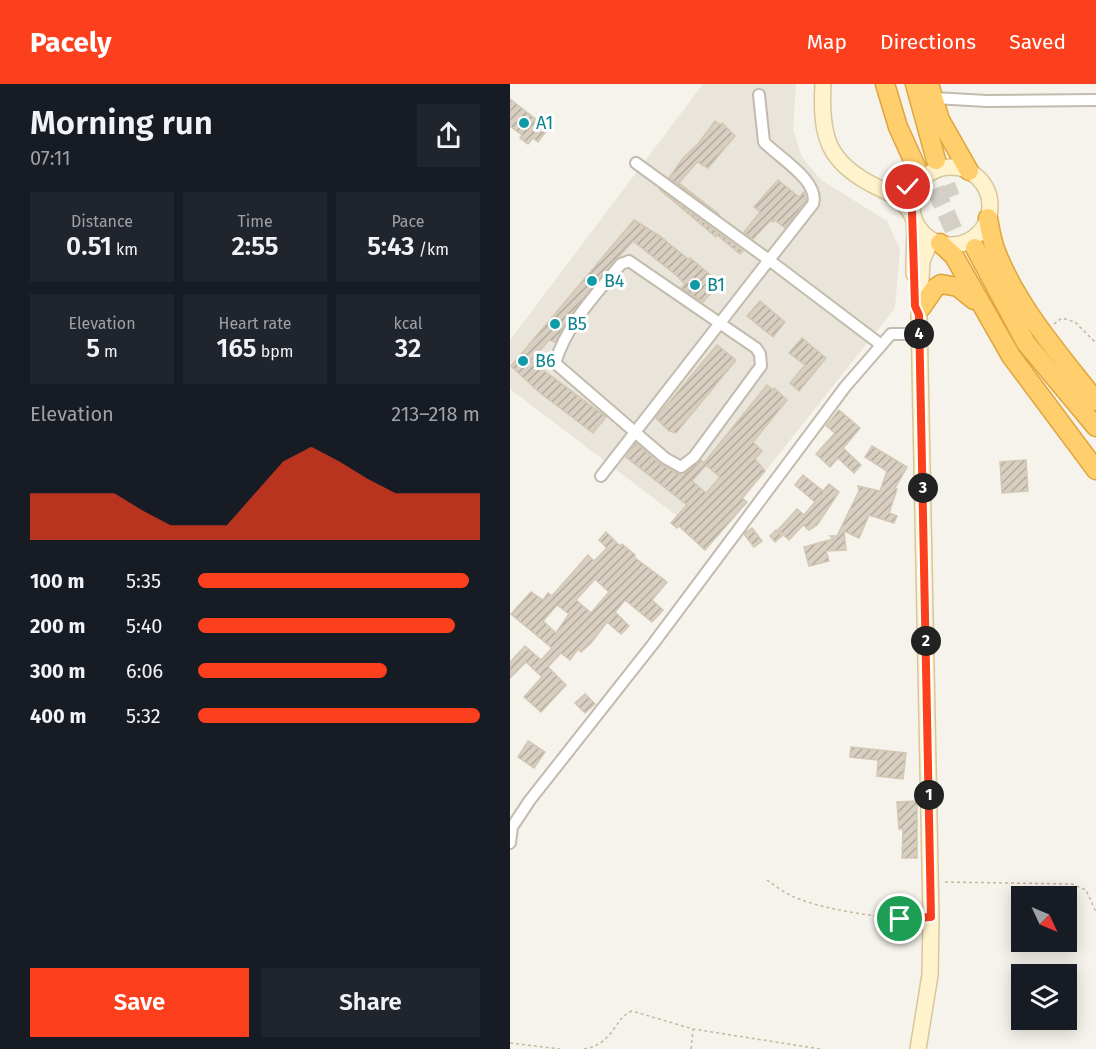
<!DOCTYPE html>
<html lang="en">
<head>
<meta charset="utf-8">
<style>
  :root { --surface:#171b24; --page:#20242c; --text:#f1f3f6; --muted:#9ea1a6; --accent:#fc3f1d }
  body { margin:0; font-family:"Fira Sans",sans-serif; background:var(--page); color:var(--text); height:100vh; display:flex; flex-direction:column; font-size:22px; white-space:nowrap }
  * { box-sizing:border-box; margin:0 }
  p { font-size:20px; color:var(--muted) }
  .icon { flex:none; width:33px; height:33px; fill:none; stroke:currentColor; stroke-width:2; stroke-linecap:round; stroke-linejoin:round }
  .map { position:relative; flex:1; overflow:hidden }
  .sheet { display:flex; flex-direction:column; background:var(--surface); width:510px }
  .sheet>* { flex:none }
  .needle { width:39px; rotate:134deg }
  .tools { position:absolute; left:501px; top:802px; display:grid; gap:12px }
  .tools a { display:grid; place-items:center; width:66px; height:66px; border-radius:0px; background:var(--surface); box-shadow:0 3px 15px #0003; font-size:30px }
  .pin { position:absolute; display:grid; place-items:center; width:51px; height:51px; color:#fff; margin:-26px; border:3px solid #fff; border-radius:50%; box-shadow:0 2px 6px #0007 }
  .km { position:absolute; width:30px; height:30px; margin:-15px; border-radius:50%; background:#222; color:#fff; font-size:16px; line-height:30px; text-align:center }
  .round { display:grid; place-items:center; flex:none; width:63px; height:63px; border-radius:0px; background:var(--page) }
  .overview { display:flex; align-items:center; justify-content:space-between; height:102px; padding:0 30px }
  h1 { font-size:33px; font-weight:600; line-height:45px }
  .figures { display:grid; grid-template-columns:repeat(3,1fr); gap:9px; height:102px; padding:6px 30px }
  .figures div { display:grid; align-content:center; border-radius:0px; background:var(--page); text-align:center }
  .figures b { font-size:26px; font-weight:600 }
  .figures small { font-size:16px; font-weight:400 }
  .figures p { font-size:16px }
  .chart { height:168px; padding:12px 30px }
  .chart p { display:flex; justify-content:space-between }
  .chart svg { width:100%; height:108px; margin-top:6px; fill:var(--accent); opacity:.7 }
  .button { display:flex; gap:12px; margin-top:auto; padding:12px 30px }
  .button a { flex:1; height:69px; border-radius:0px; background:var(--accent); color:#fff; font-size:24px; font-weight:600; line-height:69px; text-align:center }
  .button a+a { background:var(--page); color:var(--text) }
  ul { padding:0 30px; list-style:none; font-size:20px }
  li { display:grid; grid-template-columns:96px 72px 1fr; align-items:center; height:45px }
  li i { height:15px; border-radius:8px; background:var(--accent) }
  header { display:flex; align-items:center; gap:36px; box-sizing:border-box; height:84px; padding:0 30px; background:var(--accent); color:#fff }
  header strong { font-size:28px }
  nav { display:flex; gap:33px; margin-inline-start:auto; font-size:21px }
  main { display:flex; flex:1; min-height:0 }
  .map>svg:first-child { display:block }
  .residential { fill:#eae5da }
  .building { fill:url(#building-hatch); stroke:#d3c7b4; stroke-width:1.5; fill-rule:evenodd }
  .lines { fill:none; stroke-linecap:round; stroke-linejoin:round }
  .motorway-tunnel { stroke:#d4d0c8; stroke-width:18; stroke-dasharray:18 9; stroke-linecap:butt }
  .minor-casing { stroke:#c2bbae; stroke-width:14 }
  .secondary-casing { stroke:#d6c79b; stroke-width:18 }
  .motorway-casing { stroke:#e0a43c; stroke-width:21 }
  .path { stroke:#c4b79f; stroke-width:1.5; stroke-dasharray:3 3; stroke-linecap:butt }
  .minor { stroke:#fff; stroke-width:10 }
  .secondary { stroke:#fff3cd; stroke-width:15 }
  .motorway { stroke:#ffcf6e; stroke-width:18 }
  .route-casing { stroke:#fff; stroke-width:12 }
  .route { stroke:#fc3f1d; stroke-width:8 }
  .culture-dot { fill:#0f9aa8; stroke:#fff; stroke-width:2 }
  .labels { text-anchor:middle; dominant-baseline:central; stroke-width:6; stroke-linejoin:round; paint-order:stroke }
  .culture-label { font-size:18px; fill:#0d838f; stroke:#fff; text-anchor:start }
</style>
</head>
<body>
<header>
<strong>Pacely</strong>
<nav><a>Map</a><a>Directions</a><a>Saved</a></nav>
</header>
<main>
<section class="sheet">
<div class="overview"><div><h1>Morning run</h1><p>07:11</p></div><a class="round"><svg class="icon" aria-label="share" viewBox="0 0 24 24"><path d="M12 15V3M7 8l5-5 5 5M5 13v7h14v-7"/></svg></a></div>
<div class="figures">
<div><p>Distance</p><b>0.51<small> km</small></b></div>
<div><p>Time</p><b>2:55</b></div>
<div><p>Pace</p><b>5:43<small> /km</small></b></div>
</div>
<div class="figures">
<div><p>Elevation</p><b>5<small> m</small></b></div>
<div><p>Heart rate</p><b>165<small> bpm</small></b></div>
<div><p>kcal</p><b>32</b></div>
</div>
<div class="chart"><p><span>Elevation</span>213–218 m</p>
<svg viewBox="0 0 160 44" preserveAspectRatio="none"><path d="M0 44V25L10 25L20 25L30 25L40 32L50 38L60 38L70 38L80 25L90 12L100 6L110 12L120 19L130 25L140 25L150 25L160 25V44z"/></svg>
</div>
<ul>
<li><b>100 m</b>5:35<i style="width:96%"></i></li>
<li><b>200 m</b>5:40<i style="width:91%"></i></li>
<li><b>300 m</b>6:06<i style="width:67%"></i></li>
<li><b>400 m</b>5:32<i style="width:100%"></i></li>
</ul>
<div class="button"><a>Save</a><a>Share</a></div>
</section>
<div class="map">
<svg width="586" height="965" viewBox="0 0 586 965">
  <defs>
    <pattern id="building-hatch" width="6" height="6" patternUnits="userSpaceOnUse" patternTransform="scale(1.5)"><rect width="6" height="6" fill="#d8cfc1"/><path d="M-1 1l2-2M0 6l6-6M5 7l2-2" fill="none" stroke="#b1aa9e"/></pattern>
  </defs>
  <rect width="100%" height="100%" fill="#f6f3ec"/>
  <path class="residential" d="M193 0H286L283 45 292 73 311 96 377 137 390 165 385 224 200 457 0 305V256Z"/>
  <g class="building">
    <path d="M0 15 38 45 28 58 23 54 18 60 10 54 12 51 0 42Z"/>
    <path d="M205 37 211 41 212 39 225 52 198 84 187 78 169 99 210 131 159 94 173 74 188 60Z"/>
    <path d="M268 96 289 113 294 108 296 117 275 144 265 136 263 138 261 136 243 155 234 148 250 128 244 123Z"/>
    <path d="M149 105 233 167 230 170 207 151 206 153Z"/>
    <path d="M124 136 150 152 179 176 180 174 210 199 193 218 171 204 175 200 166 191 123 157 86 198 58 235 45 258 39 256 21 277 96 333 83 349 29 308 1 282Z"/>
    <path d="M250 217 275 238 263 253 237 232Z"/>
    <path d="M292 254 316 274 289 307 280 299 295 281 279 269Z"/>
    <path d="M207 261 226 276 166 349 159 347 146 334Z"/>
    <path d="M257 301 263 306 264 304 277 316 243 358 252 367 245 375 255 387 232 414 237 418 195 466 169 442 167 444 161 439 177 421 116 373 126 359 150 380 172 392 191 376 194 379ZM196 381 210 393 196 409 182 397Z"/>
    <path d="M329 326 350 344 333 364 351 381 344 389 328 374 320 383 306 370 325 349 316 342Z"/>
    <path d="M362 362 397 383 385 404 387 405 379 429 387 432 384 439 359 431 349 454 334 447 336 466 316 467 319 477 299 482 294 463 323 455 320 452H327L349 407 348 402 370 407 377 387 355 373Z"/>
    <path d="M516 376 518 407 492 409 490 378Z"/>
    <path d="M293 391 313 407 319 400 329 408 307 441 299 446 293 441 279 456 268 446 287 425 294 431 305 418 285 401Z"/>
    <path d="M242 444 252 457 244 463 234 450Z"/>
    <path d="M266 446 272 452 265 458 260 452Z"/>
    <path d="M96 448 110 462 112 460 125 471 124 473 157 498 142 516 153 526 142 538 115 516 105 528 119 542 111 550 97 538 81 559 71 568 68 565 60 576 51 569 38 583 56 601 31 628 14 613 32 593 16 578 0 594V578L15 562 31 576 42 564 1 530 21 508 33 516 38 509 42 512 78 471 84 477 97 464 89 456ZM85 495 99 508 81 529 66 516ZM47 521 59 530 46 549 33 537Z"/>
    <path d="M75 610 85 620 75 629 65 619Z"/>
    <path d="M18 657 35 668 24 684 8 673Z"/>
    <path d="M341 663 396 669 393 695 367 692 368 676 340 673Z"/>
    <path d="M407 717V774H392L393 745H389L387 718Z"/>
  </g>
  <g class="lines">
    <g class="motorway-tunnel">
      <path d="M426 76 441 113"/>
      <path d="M414 80 454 169"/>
    </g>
    <g class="minor-casing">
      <g id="minor">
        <path d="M424 14 477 17 586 16"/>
        <path d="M126 79 259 176 303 120C310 97 268 73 254 58L249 11"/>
        <path d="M119 177 246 264 250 270 251 282 184 373 171 383 155 374 45 279C57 240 85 211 111 180Z"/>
        <path d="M91 392 259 176 370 260"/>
        <path d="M0 759 2 743 20 716 143 560 335 303 381 250H409"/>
      </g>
    </g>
    <g class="secondary-casing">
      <g id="secondary">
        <path d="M313 0C310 54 318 80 369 104 382 110 398 120 403 134 407 143 403 177 404 190"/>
        <circle cx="441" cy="122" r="39"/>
        <path d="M408 965 420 891 421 833 409 231 412 177 421 156"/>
      </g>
    </g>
    <g class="motorway-casing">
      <g id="motorway">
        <path d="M375 0 388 43 408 87 409 99"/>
        <path d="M405 0 426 76"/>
        <path d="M419 0 430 36 459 87"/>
        <path d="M478 134C480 146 482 159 487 170 509 225 550 271 586 317"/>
        <path d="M430 159 444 172 501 272 586 386"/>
        <path d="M465 164 516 259 586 343"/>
        <path d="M411 224 425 204 431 200 448 203 464 216"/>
      </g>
    </g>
    <g class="path">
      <path d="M544 240 552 234 565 238 586 259"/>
      <path d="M257 796C264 801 272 807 280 811 307 825 377 836 408 834"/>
      <path d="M435 798 562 800 576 806 586 828"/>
      <path d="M0 959 50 965"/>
      <path d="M74 965C103 961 105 933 122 927L183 945 310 965"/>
      <path d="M181 965 183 946"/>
    </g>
    <use href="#minor" class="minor"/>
    <use href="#secondary" class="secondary"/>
    <use href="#motorway" class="motorway"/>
  </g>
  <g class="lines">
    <g class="route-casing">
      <path id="route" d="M390 835 421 833 409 231 405 222 402 126V116L409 99 398 103"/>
    </g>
    <use href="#route" class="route"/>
  </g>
  <g class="culture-dot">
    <circle cx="14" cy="39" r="6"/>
    <circle cx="82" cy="197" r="6"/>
    <circle cx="185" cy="201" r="6"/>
    <circle cx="45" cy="240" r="6"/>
    <circle cx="13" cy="277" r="6"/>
  </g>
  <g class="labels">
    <g class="culture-label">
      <text x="26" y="39">A1</text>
      <text x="94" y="197">B4</text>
      <text x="197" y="201">B1</text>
      <text x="57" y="240">B5</text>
      <text x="25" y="277">B6</text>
    </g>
  </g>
</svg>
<div class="tools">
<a><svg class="needle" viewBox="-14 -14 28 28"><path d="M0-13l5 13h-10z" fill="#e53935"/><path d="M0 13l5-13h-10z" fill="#9ea1a6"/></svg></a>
<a><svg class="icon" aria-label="layers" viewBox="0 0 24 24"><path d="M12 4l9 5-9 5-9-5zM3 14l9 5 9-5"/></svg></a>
</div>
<div class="pin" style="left:390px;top:835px;background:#1e9e55"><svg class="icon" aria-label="arrive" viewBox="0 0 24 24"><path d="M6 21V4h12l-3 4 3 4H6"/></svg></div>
<div class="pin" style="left:398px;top:103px;background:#d93025"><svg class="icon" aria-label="check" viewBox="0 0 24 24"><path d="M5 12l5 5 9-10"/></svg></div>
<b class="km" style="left:419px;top:711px">1</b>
<b class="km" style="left:416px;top:557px">2</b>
<b class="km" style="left:413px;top:404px">3</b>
<b class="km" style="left:409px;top:250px">4</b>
</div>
</main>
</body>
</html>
